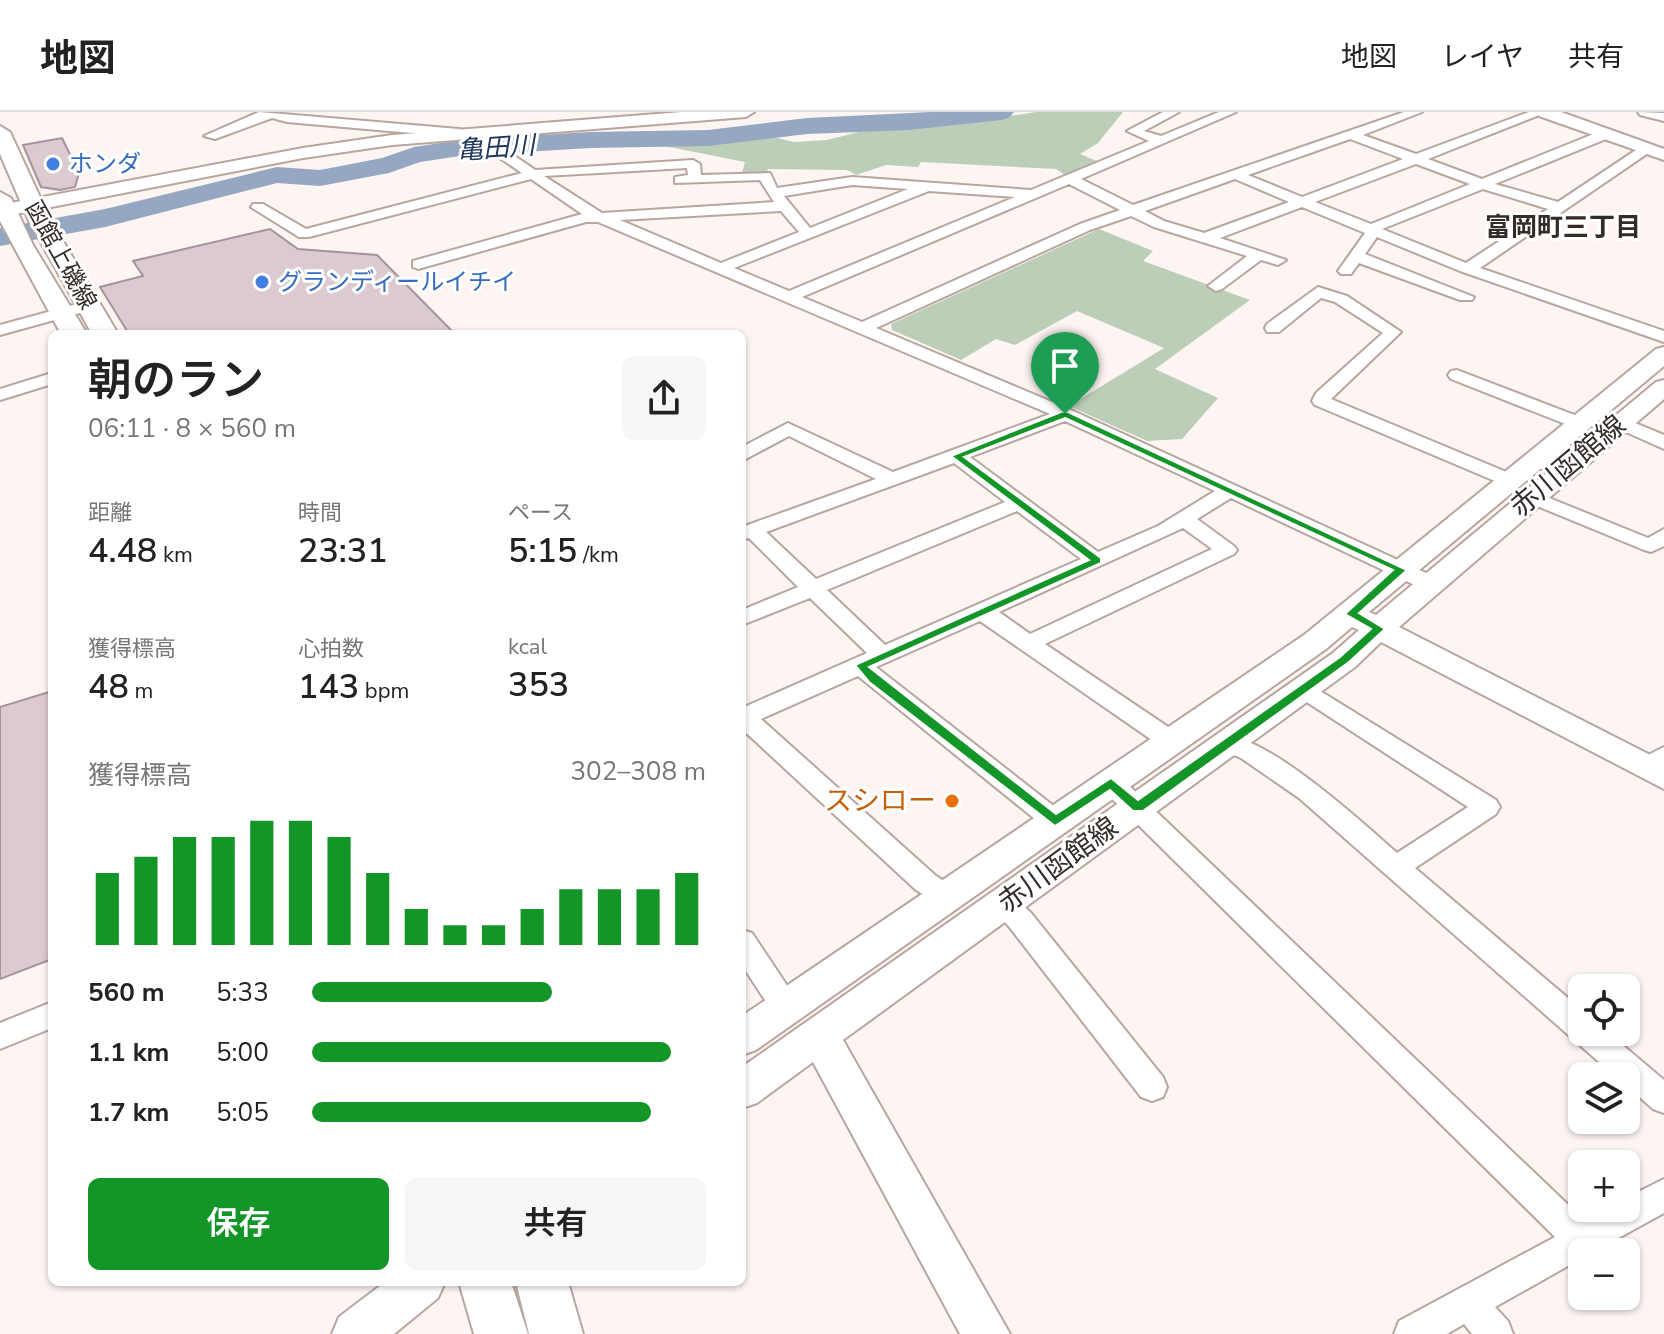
<!DOCTYPE html>
<html lang="ja">
<head>
<meta charset="utf-8">
<style>
  :root { --surface:#fff; --page:#f6f6f6; --text:#222; --muted:#767676; --line:#e0e0e0; --accent:#149528 }
  body { margin:0; font-family:"Nunito Sans","Noto Sans JP",sans-serif; background:var(--page); color:var(--text); height:100vh; display:flex; flex-direction:column; font-size:30px; white-space:nowrap }
  * { box-sizing:border-box; margin:0 }
  p { font-size:26px; color:var(--muted) }
  .icon { flex:none; width:44px; height:44px; fill:none; stroke:currentColor; stroke-width:2; stroke-linecap:round; stroke-linejoin:round }
  .map { position:relative; flex:1; overflow:hidden }
  .panel { position:absolute; left:48px; top:218px; width:698px; height:956px; display:flex; flex-direction:column; background:var(--surface); border-radius:12px; box-shadow:0 2px 6px #0004 }
  .panel>* { flex:none }
  .fabs { position:absolute; left:1568px; top:862px; display:grid; gap:16px }
  .fabs a { display:grid; place-items:center; width:72px; height:72px; border-radius:12px; background:var(--surface); box-shadow:0 2px 6px #0004; font-size:40px }
  .pin { position:absolute; display:grid; place-items:center; width:68px; height:68px; color:#fff; margin:-82px -34px; border-radius:50% 50% 50% 0; rotate:-45deg; box-shadow:0 0 8px #0007 }
  .pin .icon { rotate:45deg }
  .round { display:grid; place-items:center; flex:none; width:84px; height:84px; border-radius:12px; background:var(--page) }
  .summary { display:flex; align-items:center; justify-content:space-between; height:136px; padding:0 40px }
  h1 { font-size:44px; font-weight:600; line-height:60px }
  .stats { display:grid; grid-template-columns:repeat(3,1fr); gap:12px; height:136px; padding:8px 40px }
  .stats div { display:grid; align-content:center }
  .stats b { font-size:34px; font-weight:600 }
  .stats small { font-size:22px; font-weight:400 }
  .stats p { font-size:22px }
  .chart { height:224px; padding:16px 40px }
  .chart p { display:flex; justify-content:space-between }
  .chart svg { width:100%; height:144px; margin-top:8px; stroke:var(--accent); stroke-width:6 }
  .button { display:flex; gap:16px; margin-top:auto; padding:16px 40px }
  .button a { flex:1; height:92px; border-radius:12px; background:var(--accent); color:#fff; font-size:32px; font-weight:600; line-height:92px; text-align:center }
  .button a+a { background:var(--page); color:var(--text) }
  ul { padding:0 40px; list-style:none; font-size:26px }
  li { display:grid; grid-template-columns:128px 96px 1fr; align-items:center; height:60px }
  li i { height:20px; border-radius:10px; background:var(--accent) }
  header { display:flex; align-items:center; gap:48px; box-sizing:border-box; height:112px; padding:0 40px; background:var(--surface); border-bottom:2px solid var(--line) }
  header strong { font-size:38px }
  nav { display:flex; gap:44px; margin-inline-start:auto; font-size:28px }
  .map>svg:first-child { display:block }
  .green { fill:#bcceb8 }
  .lines { fill:none; stroke-linecap:round; stroke-linejoin:round }
  .river { fill:#96a7c2; fill-rule:evenodd }
  .building { fill:#dccad3; stroke:#a5939c; stroke-width:2 }
  .street-casing { stroke:#b8a69e; stroke-width:4 }
  .secondary-casing { stroke:#b8a69e; stroke-width:4 }
  .primary-casing { stroke:#b8a69e; stroke-width:4 }
  .street { fill:#fff; fill-rule:evenodd }
  .secondary { fill:#fff; fill-rule:evenodd }
  .primary { fill:#fff; fill-rule:evenodd }
  .route { fill:#149528; stroke:#fff; stroke-width:2; fill-rule:evenodd }
  .shop-dot { fill:#3f7fe0; stroke:#fff; stroke-width:3 }
  .food-dot { fill:#e8710a; stroke:#fff; stroke-width:3 }
  .labels { text-anchor:middle; dominant-baseline:central; stroke-width:6; stroke-linejoin:round; paint-order:stroke }
  .far-shop-label { font-size:24px; fill:#366cbe; stroke:#fff; text-anchor:start }
  .far-street-label { font-size:24px; fill:#342c29; stroke:#fff }
  .far-water-label { font-size:26px; font-style:italic; fill:#20375d; stroke:#fff }
  .far-neighbourhood-label { font-size:26px; font-weight:bold; fill:#342c29; stroke:#fff }
  .street-label { font-size:28px; fill:#342c29; stroke:#fff }
  .food-label { font-size:28px; fill:#c56008; stroke:#fff; text-anchor:end }
</style>
</head>
<body>
<header>
<strong>地図</strong>
<nav><a>地図</a><a>レイヤ</a><a>共有</a></nav>
</header>
<div class="map">
<svg width="1664" height="1222" viewBox="0 0 1664 1222">
  <rect width="100%" height="100%" fill="#fdf5f2"/>
  <g class="green">
    <path d="M1036 0H1123L1098 31 1080 42 1099 50 1065 63 1056 57 921 50 918 55 886 53 856 63 847 58 768 57 766 61H742L745 50 654 32 773 25 794 30 827 28 859 20 979 9Z"/>
    <path d="M1099 117 1153 139 1143 149 1250 188 1155 257 1218 286 1182 327 1147 329 1069 294 1164 236 1077 199 1015 233 996 227 961 248 892 218 891 212Z"/>
  </g>
  <g class="lines">
    <path class="river" d="M931 0H1014L1010 5 1001 8 909 18 807 22 708 34 590 36 460 44 420 50 389 61 320 74 277 71 105 115 0 134V116L105 97 277 55 320 58 382 46 414 35 460 28 590 20 708 18 807 6Z"/>
  </g>
  <g class="building">
    <path d="M62 26 79 61 75 75 60 78 41 75 23 33Z"/>
    <path d="M270 117 298 137 377 143 455 222H129L100 175 143 164 133 149Z"/>
    <path d="M52 579V847L0 867V595Z"/>
  </g>
  <g class="lines">
    <g class="street-casing">
      <g id="street">
        <path d="M259 0 459 17 492 28 535 58 693 48 700 52 701 63 770 61 777 76 852 65 1031 78 1149 29 1127 19 1163 0H1179L1144 19 1161 24 1219 0H1236L1081 67 1133 93 1404 0H1422L1363 23 1416 42 1529 0H1547L1428 47 1482 67 1601 19H1611V25L1495 72 1558 90 1642 34 1654 37 1480 156 1664 219V230L1460 159 1377 125 1365 142 1474 185 1472 188H1460L1359 151 1351 162H1341L1338 159 1365 121 1302 95 1220 126 1286 148 1278 153 1261 148 1222 177 1216 179 1208 174 1247 144 1154 115 1131 104 1090 118 876 216 1071 298 1437 466 1440 471 1437 476H1421L1231 386 1197 407 1234 434 1237 438 1234 442 1045 532 1180 623 1183 629 1180 635 1171 638 1162 635 980 509 876 555 1064 702 1068 709 1064 716 1055 719 1046 716 858 564 761 607 936 764 956 777 960 785 956 793 946 796 916 778 742 617V596L867 541 810 486 742 513V498L798 475 749 426 742 428V415L876 367 789 324 742 349V335L788 311 893 360 1050 302 598 110H586L418 157 413 155V149L582 102 531 67 309 125H299L251 95 253 92H263L306 117 522 61 482 34 457 25 287 10 272 6 215 27 204 24ZM1350 27 1403 47 1302 85 1248 63ZM1416 52 1470 72 1371 112 1315 90ZM687 56 688 63 675 65V71L760 68 774 90 602 101 544 64ZM1235 67 1289 90 1204 121 1164 109 1145 99ZM1069 72 1120 98 1080 112 862 210 802 185ZM852 73 908 77 810 116 784 84ZM1483 77 1548 97 1466 151 1382 117ZM929 79 1015 85 789 179 734 156ZM781 99 799 120 721 151 620 108ZM1065 309 1215 379 1158 414 1098 440 970 345ZM954 351 1005 390 816 467 766 420ZM1017 399 1081 447 885 533 827 478ZM1183 416 1212 437 1030 522 999 500Z"/>
        <path d="M1638 0 1664 1V9L1640 3Z"/>
        <path d="M1318 175 1347 184 1401 220 1331 287 1516 364 1519 368 1516 372H1502L1315 293 1312 289 1316 281 1383 221 1335 190 1321 186 1279 220H1267L1265 216 1267 212Z"/>
        <path d="M88 189 96 194 94 197 0 223V213Z"/>
        <path d="M1457 258 1585 307 1588 311 1585 315H1573L1451 267 1448 263 1451 259Z"/>
        <path d="M52 261V272L0 288V277Z"/>
        <path d="M1594 294 1664 323V337L1588 303 1585 299Z"/>
        <path d="M1532 379 1648 426 1664 417V434L1651 440 1644 438 1525 389 1522 385 1525 381Z"/>
        <path d="M1304 569 1496 688 1500 695 1496 702 1415 756 1582 898V920H1607L1664 968V1001L1653 997 1626 973V964H1615L1299 686 1241 646 1219 637 1216 631 1219 625C1258 614 1366 714 1397 741L1468 695 1296 583 1292 577 1296 571Z"/>
        <path d="M1664 635V655L1645 664 1636 661 1633 655 1636 649Z"/>
        <path d="M1111 662 1120 665 1585 1109 1608 1096H1626V1086L1664 1067V1101L1593 1140H1582V1146L1495 1195 1508 1209 1513 1222H1472L1464 1212 1447 1222H1394L1399 1209 1555 1125 1102 677 1098 671 1102 665Z"/>
        <path d="M1003 781 1013 784 1031 801 1163 965 1167 975 1163 985 1152 989 1141 985 1011 817 989 792 993 784Z"/>
        <path d="M742 818 752 821 796 887 801 896 796 905 786 908 776 905 742 853Z"/>
        <path d="M52 890V916L0 937V911Z"/>
      </g>
    </g>
    <g class="secondary-casing">
      <g id="secondary">
        <path d="M682 0H754L746 5 392 33 303 46 0 105V93L303 36 392 23Z"/>
        <path d="M1537 0H1561L1664 37V48L1539 4Z"/>
        <path d="M1664 235V254L1369 500 1376 503 1656 270 1664 268V287L1399 515 1664 650V677L1381 530 1355 555 843 928 1010 1222H960L813 950 757 991 742 996V955L1333 541 1359 518 1352 515 1326 537 756 938 742 943V904L1304 523 1656 237Z"/>
        <path d="M385 1170H445L438 1186 394 1222H332L339 1205Z"/>
      </g>
    </g>
    <g class="primary-casing">
      <g id="primary">
        <path d="M0 14 10 20 50 107 118 222H92L28 107 0 42Z"/>
        <path d="M0 80 11 86 33 133 87 222H61L0 109Z"/>
        <path d="M459 1170H511L528 1222H474Z"/>
        <path d="M516 1170H568L583 1222H529Z"/>
      </g>
    </g>
    <use href="#street" class="street"/>
    <use href="#secondary" class="secondary"/>
    <use href="#primary" class="primary"/>
  </g>
  <path class="route" d="M1061 300H1068L1407 458 1359 501 1385 517 1349 550 1143 699H1133L1110 678 1055 714 869 570 855 553 1089 448 951 344ZM1065 306 1393 458 1345 502 1371 517 1340 545 1138 688 1111 666 1056 702 869 555 1101 451V446L964 345Z"/>
  <g class="shop-dot">
    <circle cx="53" cy="52" r="8"/>
    <circle cx="262" cy="170" r="8"/>
  </g>
  <circle class="food-dot" cx="952" cy="689" r="8"/>
  <g class="labels">
    <g class="far-shop-label">
      <text x="69" y="52">ホンダ</text>
      <text x="278" y="170">グランディールイチイ</text>
    </g>
    <g class="far-street-label">
      <text transform="translate(61 143) rotate(61)">函館上磯線</text>
    </g>
    <g class="far-water-label">
      <text transform="translate(496 36) rotate(-4)">亀田川</text>
    </g>
    <g class="far-neighbourhood-label">
      <text x="1563" y="115">富岡町三丁目</text>
    </g>
    <g class="street-label">
      <text transform="translate(1568 354) rotate(-40)">赤川函館線</text>
      <text transform="translate(1058 753) rotate(-36)">赤川函館線</text>
    </g>
    <g class="food-label">
      <text x="936" y="689">スシロー</text>
    </g>
  </g>
</svg>
<div class="fabs">
<a><svg class="icon" aria-label="locate" viewBox="0 0 24 24"><circle cx="12" cy="12" r="6"/><path d="M12 2v4M12 18v4M2 12h4M18 12h4"/></svg></a>
<a><svg class="icon" aria-label="layers" viewBox="0 0 24 24"><path d="M12 4l9 5-9 5-9-5zM3 14l9 5 9-5"/></svg></a>
<a>+</a>
<a>−</a>
</div>
<div class="pin" style="left:1065px;top:302px;background:#1e9e55"><svg class="icon" aria-label="arrive" viewBox="0 0 24 24"><path d="M6 21V4h12l-3 4 3 4H6"/></svg></div>
<section class="panel">
<div class="summary"><div><h1>朝のラン</h1><p>06:11 · 8 × 560 m</p></div><a class="round"><svg class="icon" aria-label="share" viewBox="0 0 24 24"><path d="M12 15V3M7 8l5-5 5 5M5 13v7h14v-7"/></svg></a></div>
<div class="stats">
<div><p>距離</p><b>4.48<small> km</small></b></div>
<div><p>時間</p><b>23:31</b></div>
<div><p>ペース</p><b>5:15<small> /km</small></b></div>
</div>
<div class="stats">
<div><p>獲得標高</p><b>48<small> m</small></b></div>
<div><p>心拍数</p><b>143<small> bpm</small></b></div>
<div><p>kcal</p><b>353</b></div>
</div>
<div class="chart"><p><span>獲得標高</span>302–308 m</p>
<svg viewBox="0 0 160 44" preserveAspectRatio="none"><path d="M5 44V22M15 44V17M25 44V11M35 44V11M45 44V6M55 44V6M65 44V11M75 44V22M85 44V33M95 44V38M105 44V38M115 44V33M125 44V27M135 44V27M145 44V27M155 44V22"/></svg>
</div>
<ul>
<li><b>560 m</b>5:33<i style="width:61%"></i></li>
<li><b>1.1 km</b>5:00<i style="width:91%"></i></li>
<li><b>1.7 km</b>5:05<i style="width:86%"></i></li>
</ul>
<div class="button"><a>保存</a><a>共有</a></div>
</section>
</div>
</body>
</html>
